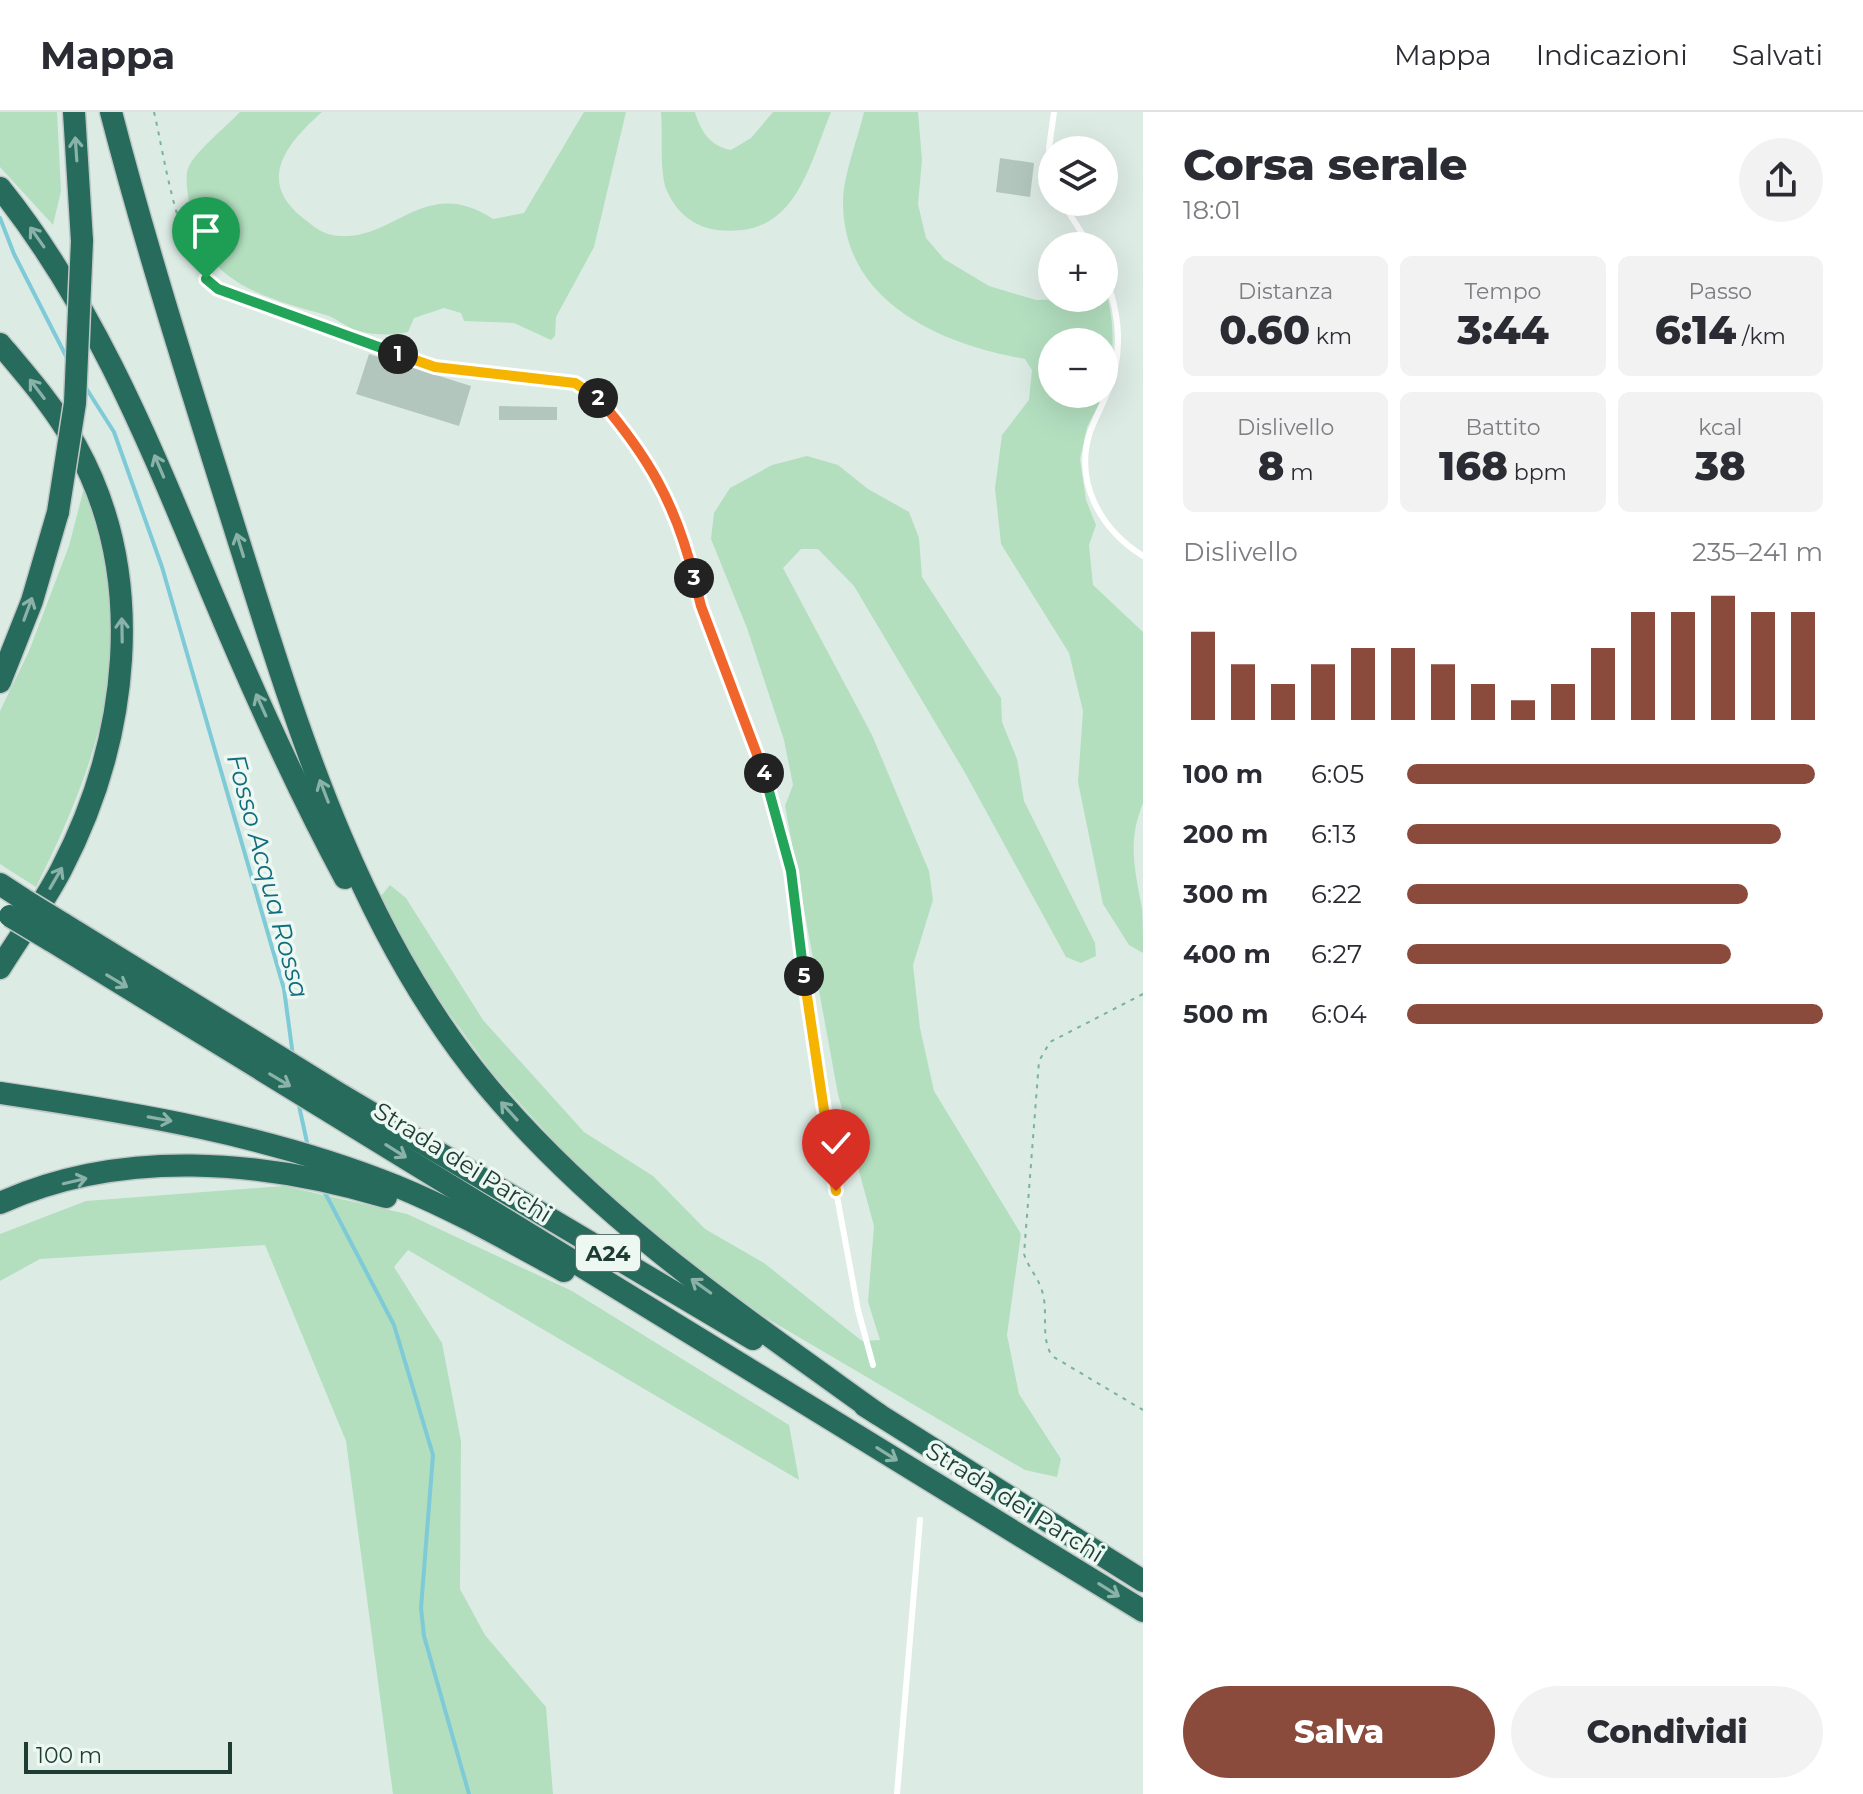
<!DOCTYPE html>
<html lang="it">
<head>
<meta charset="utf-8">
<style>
  :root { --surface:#fff; --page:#f2f2f3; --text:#2b2b33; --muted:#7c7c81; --line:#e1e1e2; --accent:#8a4b3c }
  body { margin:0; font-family:Montserrat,sans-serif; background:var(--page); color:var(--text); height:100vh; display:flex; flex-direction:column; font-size:30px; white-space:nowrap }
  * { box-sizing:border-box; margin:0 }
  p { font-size:26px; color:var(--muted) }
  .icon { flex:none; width:44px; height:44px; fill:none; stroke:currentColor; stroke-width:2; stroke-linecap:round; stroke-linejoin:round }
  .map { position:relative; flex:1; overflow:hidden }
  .details { display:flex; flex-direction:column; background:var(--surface); width:720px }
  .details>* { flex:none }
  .controls { position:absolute; left:1038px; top:24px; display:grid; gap:16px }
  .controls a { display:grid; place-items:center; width:80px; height:80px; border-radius:50%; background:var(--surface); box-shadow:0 8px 32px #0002; font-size:40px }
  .scale { position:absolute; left:24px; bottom:20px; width:208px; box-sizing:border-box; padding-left:8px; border:4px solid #1d3c33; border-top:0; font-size:22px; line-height:28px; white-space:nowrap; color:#1d3c33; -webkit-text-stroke:6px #eef8f3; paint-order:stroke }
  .pin { position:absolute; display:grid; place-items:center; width:68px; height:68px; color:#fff; margin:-82px -34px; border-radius:50% 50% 50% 0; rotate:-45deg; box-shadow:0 0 8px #0007 }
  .pin .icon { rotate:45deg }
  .km { position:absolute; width:40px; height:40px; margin:-20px; border-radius:50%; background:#222; color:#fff; font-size:22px; line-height:40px; text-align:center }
  .round { display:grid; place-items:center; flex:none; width:84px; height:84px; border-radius:42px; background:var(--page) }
  .headline { display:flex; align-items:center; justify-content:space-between; height:136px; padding:0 40px }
  h1 { font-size:44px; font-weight:800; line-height:60px }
  .stats { display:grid; grid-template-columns:repeat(3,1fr); gap:12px; height:136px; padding:8px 40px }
  .stats div { display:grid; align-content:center; border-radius:12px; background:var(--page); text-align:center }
  .stats b { font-size:40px; font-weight:800 }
  .stats small { font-size:22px; font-weight:400 }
  .stats p { font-size:22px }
  .chart { height:224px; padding:16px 40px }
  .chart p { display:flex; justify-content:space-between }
  .chart svg { width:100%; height:144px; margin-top:8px; stroke:var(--accent); stroke-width:6 }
  .button { display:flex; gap:16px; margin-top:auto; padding:16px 40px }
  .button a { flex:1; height:92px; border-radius:48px; background:var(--accent); color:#fff; font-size:32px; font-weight:800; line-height:92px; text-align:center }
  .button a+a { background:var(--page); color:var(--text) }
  ul { padding:0 40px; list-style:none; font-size:26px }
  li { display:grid; grid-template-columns:128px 96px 1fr; align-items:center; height:60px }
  li i { height:20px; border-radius:10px; background:var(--accent) }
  header { display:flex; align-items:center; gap:48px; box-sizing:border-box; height:112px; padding:0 40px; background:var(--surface); border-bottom:2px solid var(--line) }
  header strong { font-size:38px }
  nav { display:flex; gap:44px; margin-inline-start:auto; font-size:28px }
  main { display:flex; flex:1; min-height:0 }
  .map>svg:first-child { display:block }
  .green { fill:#b3dfbf }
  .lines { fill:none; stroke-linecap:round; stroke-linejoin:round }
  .stream { stroke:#7ecad7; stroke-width:4 }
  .building { fill:#b2c6be }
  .highway-casing { stroke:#c0c8c6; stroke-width:25 }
  .path { stroke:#7ab2a0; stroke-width:2; stroke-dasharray:4 6; stroke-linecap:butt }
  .lane { stroke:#fff; stroke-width:6 }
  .highway { stroke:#266b5c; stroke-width:22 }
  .highway-bridge-casing { stroke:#c0c8c6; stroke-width:25; stroke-linecap:butt }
  .highway-bridge { stroke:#266b5c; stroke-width:22 }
  .oneway { stroke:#8ab2a8 }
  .split-1-casing { stroke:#fff; stroke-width:16 }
  .split-2-casing { stroke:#fff; stroke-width:16 }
  .split-3-casing { stroke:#fff; stroke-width:16 }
  .split-4-casing { stroke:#fff; stroke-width:16 }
  .split-5-casing { stroke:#fff; stroke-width:16 }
  .split-6-casing { stroke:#fff; stroke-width:16 }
  .split-1 { stroke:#22a559; stroke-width:10 }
  .split-2 { stroke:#f5b400; stroke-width:10 }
  .split-3 { stroke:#f0652b; stroke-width:10 }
  .split-4 { stroke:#f0652b; stroke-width:10 }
  .split-5 { stroke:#22a559; stroke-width:10 }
  .split-6 { stroke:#f5b400; stroke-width:10 }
  .labels { text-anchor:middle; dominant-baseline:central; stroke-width:7; stroke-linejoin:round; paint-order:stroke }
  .shield { fill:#eef8f3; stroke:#5c746d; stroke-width:2 }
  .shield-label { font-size:22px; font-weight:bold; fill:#1d3c33 }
  .street-label { font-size:24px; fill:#1d3c33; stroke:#eef8f3 }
  .water-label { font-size:26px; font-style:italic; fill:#116d7e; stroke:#eef8f3 }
</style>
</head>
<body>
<header>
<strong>Mappa</strong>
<nav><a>Mappa</a><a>Indicazioni</a><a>Salvati</a></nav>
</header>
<main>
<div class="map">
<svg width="1143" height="1682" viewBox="0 0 1143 1682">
  <rect width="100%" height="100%" fill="#ddebe5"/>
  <g class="green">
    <path d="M0 0H57L61 79 53 113 0 55Z"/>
    <path d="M240 0H322C286 32 256 69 303 106 314 115 325 124 341 124 396 127 426 63 493 107L524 101 584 0H626L594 135 556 205 555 224 551 228 514 211 464 209 461 201 444 196 414 206 408 220C393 224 367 223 353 217 343 213 336 206 326 203 261 185 198 169 189 91 188 80 184 64 189 54 197 38 227 14 240 0Z"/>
    <path d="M661 0H695C701 20 710 34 731 38L751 26 773 0H831C807 59 795 127 717 118 694 115 677 101 667 79 659 62 663 20 661 0Z"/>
    <path d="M864 0H918L922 48 918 92 926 126 944 147 989 174 1036 188 1104 186 1105 177C1116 213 1114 242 1106 278L1104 282V230H1052V282H1104L1087 315 1080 347 1086 388 1096 413 1089 433 1093 473 1143 520V691C1127 731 1135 757 1142 797 1143 811 1143 827 1143 841L1129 833 1103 792 1078 670 1083 599 1069 541 1001 432 995 376 1002 323 1029 288 1032 258 1025 247C940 232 843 190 843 90 843 64 858 26 864 0Z"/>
    <path d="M807 344 838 353 868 377 909 400 919 426 922 465 1001 586 1002 610 1017 647 1024 689 1095 831 1096 844 1081 851 1066 845 964 659 854 474 818 437H801L783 456 872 623 929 759 933 788 913 853 920 916 934 979 1021 1122 1007 1223 1019 1282 1061 1347 1057 1365 1025 1358 751 1197 636 1109 575 1052 493 962 424 867 379 786 390 773 406 786 483 908 584 1020 653 1064 705 1117 764 1151 862 1229 880 1228 868 1190 874 1114 838 982 785 694 793 673 784 628 747 516 711 427 714 401 730 376 772 353Z"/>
    <path d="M84 376C141 523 103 641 36 775L0 752V599L29 539 69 434Z"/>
    <path d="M284 1074 407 1102 572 1179 789 1313 799 1368 408 1138 394 1155 442 1231 461 1329 460 1477 485 1523 546 1595 553 1682H393L346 1329 265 1133 40 1147 0 1169V1122L86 1089Z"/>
  </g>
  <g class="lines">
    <g class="stream">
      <path d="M0 106 14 142 68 248"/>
      <path d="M86 276 114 320 162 455 284 877 293 944"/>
      <path d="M298 989 308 1035"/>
      <path d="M323 1077 394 1213 433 1343 421 1496 424 1524 469 1682"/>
    </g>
  </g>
  <g class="building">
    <path d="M1000 46 1034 51 1030 85 996 80Z"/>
    <path d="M369 242 471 274 459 314 356 282Z"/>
    <path d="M499 294 557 295V308H499Z"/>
  </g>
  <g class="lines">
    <g class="highway-casing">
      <g id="highway">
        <path d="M74 0 82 129"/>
        <path d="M111 0C147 139 191 276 234 414 295 608 355 816 488 975 599 1107 739 1202 878 1302"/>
        <path d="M0 76C97 197 152 338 211 479 252 577 295 673 345 766"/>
        <path d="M0 232C27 264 56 297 76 334 149 466 128 629 61 758 43 792 20 824 0 856"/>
        <path d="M0 570 32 489 58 400"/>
        <path d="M0 772 23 787"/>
        <path d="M62 811 338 981 753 1227"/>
        <path d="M50 828 1143 1499"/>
        <path d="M0 981C135 1001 269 1023 396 1074 455 1098 509 1129 564 1159"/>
        <path d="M0 1091C121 1036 263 1048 386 1085"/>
        <path d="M865 1294 1143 1469"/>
      </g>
    </g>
    <g class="path">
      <path d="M154 0C166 51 177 144 218 177L426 252"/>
      <path d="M1143 882 1050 930 1039 949 1024 1142C1028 1155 1037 1164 1041 1176 1050 1199 1039 1222 1052 1244L1143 1298"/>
    </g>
    <g class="lane">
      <path d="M1052 63 1049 36 1054 0"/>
      <path d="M1062 90 1090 134"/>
      <path d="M1104 161C1116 191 1122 225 1115 257 1110 280 1098 299 1090 320 1074 370 1100 417 1143 444"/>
      <path d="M435 255 491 264H537L575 271 597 284 635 329 664 376 683 420 701 494 757 637 791 759 836 1079 858 1198 873 1253"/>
      <path d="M897 1682 920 1408"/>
    </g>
    <use href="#highway" class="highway"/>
    <g class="highway-bridge-casing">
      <g id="highway-bridge">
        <path d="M58 400 75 291 82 129"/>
        <path d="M23 787 62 811"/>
        <path d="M10 804 50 828"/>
      </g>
    </g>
    <use href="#highway-bridge" class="highway-bridge"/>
  </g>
  <defs><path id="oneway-shaft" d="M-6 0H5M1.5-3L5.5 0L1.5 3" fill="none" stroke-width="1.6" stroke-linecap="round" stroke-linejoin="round" transform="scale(2)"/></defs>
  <g class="oneway">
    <use href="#oneway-shaft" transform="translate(76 37) rotate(-94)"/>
    <use href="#oneway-shaft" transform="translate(37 125) rotate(-125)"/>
    <use href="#oneway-shaft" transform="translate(37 277) rotate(-127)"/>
    <use href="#oneway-shaft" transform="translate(159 354) rotate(-113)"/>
    <use href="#oneway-shaft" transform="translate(240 433) rotate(-107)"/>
    <use href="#oneway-shaft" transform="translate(28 497) rotate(-70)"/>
    <use href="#oneway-shaft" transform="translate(122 518) rotate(-91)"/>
    <use href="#oneway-shaft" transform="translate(261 593) rotate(-114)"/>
    <use href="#oneway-shaft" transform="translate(324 679) rotate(-111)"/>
    <use href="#oneway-shaft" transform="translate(56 766) rotate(-60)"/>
    <use href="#oneway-shaft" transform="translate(117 869) rotate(31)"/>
    <use href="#oneway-shaft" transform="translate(280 968) rotate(31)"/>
    <use href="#oneway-shaft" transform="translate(509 999) rotate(-132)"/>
    <use href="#oneway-shaft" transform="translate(160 1007) rotate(10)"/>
    <use href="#oneway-shaft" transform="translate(396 1039) rotate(32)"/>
    <use href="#oneway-shaft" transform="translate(75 1069) rotate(-13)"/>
    <use href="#oneway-shaft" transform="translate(701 1174) rotate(-144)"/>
    <use href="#oneway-shaft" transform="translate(887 1342) rotate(32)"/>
    <use href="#oneway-shaft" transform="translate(1109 1478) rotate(32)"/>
  </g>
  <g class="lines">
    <g class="split-1-casing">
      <path id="split-1" d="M206 167 218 177 398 242"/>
    </g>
    <g class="split-2-casing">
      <path id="split-2" d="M398 242 435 255 575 271 598 286"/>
    </g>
    <g class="split-3-casing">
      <path id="split-3" d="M598 286C648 344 676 392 694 466"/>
    </g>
    <g class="split-4-casing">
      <path id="split-4" d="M694 466 701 494 764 661"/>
    </g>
    <g class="split-5-casing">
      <path id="split-5" d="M764 661 791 759 804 864"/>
    </g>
    <g class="split-6-casing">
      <path id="split-6" d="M804 864 836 1079"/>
    </g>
    <use href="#split-1" class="split-1"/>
    <use href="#split-2" class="split-2"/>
    <use href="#split-3" class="split-3"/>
    <use href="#split-4" class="split-4"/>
    <use href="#split-5" class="split-5"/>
    <use href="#split-6" class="split-6"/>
  </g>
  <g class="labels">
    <rect class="shield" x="576" y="1123" width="64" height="36" rx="6"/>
    <g class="shield-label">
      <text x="608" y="1141">A24</text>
    </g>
    <g class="street-label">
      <text transform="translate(463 1050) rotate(32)">Strada dei Parchi</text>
      <text transform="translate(1015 1390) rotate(32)">Strada dei Parchi</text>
    </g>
    <g class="water-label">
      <text transform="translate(268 764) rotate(75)">Fosso Acqua Rossa</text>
    </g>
  </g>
</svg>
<div class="controls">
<a><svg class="icon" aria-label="layers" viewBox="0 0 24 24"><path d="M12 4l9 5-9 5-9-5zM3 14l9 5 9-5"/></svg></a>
<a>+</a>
<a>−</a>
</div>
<div class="scale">100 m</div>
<div class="pin" style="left:206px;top:167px;background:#1e9e55"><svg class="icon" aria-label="arrive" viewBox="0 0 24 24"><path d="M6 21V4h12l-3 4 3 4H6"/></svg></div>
<div class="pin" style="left:836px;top:1079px;background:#d93025"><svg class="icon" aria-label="check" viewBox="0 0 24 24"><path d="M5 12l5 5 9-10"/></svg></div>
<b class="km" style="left:398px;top:242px">1</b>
<b class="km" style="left:598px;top:286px">2</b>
<b class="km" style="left:694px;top:466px">3</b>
<b class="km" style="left:764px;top:661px">4</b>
<b class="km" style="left:804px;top:864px">5</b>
</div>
<section class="details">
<div class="headline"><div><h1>Corsa serale</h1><p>18:01</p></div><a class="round"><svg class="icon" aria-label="share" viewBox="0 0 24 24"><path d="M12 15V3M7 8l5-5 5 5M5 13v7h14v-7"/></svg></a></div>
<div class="stats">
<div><p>Distanza</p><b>0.60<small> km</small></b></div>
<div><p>Tempo</p><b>3:44</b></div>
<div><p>Passo</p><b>6:14<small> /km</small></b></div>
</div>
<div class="stats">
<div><p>Dislivello</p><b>8<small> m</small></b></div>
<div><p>Battito</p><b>168<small> bpm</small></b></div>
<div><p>kcal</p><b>38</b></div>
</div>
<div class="chart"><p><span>Dislivello</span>235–241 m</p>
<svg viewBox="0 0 160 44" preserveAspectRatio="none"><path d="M5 44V17M15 44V27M25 44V33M35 44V27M45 44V22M55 44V22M65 44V27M75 44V33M85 44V38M95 44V33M105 44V22M115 44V11M125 44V11M135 44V6M145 44V11M155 44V11"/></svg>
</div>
<ul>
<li><b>100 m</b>6:05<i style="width:98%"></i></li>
<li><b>200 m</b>6:13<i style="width:90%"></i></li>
<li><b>300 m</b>6:22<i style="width:82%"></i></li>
<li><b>400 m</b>6:27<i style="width:78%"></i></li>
<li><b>500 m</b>6:04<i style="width:100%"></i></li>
</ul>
<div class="button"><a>Salva</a><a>Condividi</a></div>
</section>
</main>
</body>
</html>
